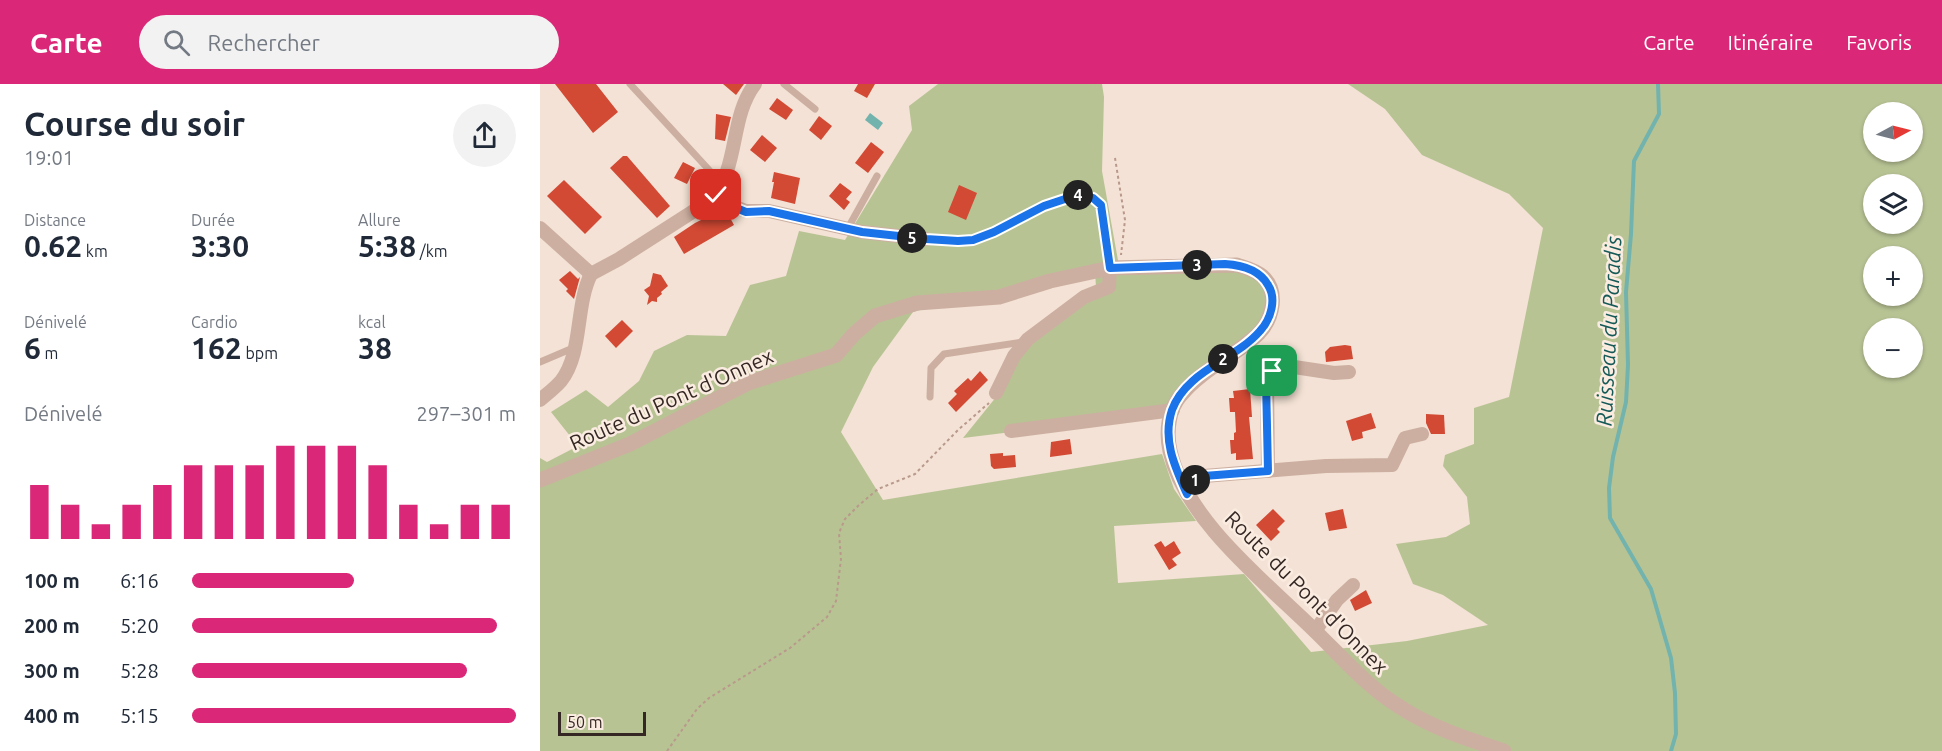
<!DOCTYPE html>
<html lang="fr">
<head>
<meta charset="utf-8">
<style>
  :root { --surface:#fff; --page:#f2f2f3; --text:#1f2937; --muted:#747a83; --accent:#db2777 }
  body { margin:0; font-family:Ubuntu,sans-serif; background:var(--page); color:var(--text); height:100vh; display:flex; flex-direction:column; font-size:22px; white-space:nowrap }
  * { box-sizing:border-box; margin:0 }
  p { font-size:20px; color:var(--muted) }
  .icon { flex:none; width:33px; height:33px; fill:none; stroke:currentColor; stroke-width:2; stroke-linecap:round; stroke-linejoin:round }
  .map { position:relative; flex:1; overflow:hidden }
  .drawer { display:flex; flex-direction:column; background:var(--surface); width:540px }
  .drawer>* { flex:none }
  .needle { width:39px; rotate:83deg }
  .fabs { position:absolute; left:1323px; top:18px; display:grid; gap:12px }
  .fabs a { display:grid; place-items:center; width:60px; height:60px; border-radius:50%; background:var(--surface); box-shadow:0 2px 4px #0004; font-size:30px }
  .scale { position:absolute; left:18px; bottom:15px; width:88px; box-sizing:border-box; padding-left:6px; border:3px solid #352824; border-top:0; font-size:16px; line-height:21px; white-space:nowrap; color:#352824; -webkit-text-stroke:4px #fbece1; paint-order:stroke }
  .pin { position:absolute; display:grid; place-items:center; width:51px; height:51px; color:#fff; margin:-26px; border-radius:12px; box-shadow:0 3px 9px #0006 }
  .km { position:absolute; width:30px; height:30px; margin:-15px; border-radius:50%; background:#222; color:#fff; font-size:16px; line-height:30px; text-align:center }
  .round { display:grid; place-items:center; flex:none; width:63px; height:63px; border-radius:32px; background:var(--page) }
  .headline { display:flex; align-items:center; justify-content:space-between; height:102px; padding:0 24px }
  h1 { font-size:33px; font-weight:700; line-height:45px }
  .stats { display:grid; grid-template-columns:repeat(3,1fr); gap:9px; height:102px; padding:6px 24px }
  .stats div { display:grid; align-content:center }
  .stats b { font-size:30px; font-weight:700 }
  .stats small { font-size:16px; font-weight:400 }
  .stats p { font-size:16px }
  .chart { height:168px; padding:12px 24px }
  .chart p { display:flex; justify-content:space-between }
  .chart svg { width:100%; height:108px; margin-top:6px; stroke:var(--accent); stroke-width:6 }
  ul { padding:0 24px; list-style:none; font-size:20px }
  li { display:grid; grid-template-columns:96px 72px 1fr; align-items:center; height:45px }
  li i { height:15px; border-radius:8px; background:var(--accent) }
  header { display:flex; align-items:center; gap:36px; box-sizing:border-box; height:84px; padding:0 30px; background:var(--accent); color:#fff }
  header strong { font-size:28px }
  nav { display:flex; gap:33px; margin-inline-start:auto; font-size:21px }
  .search { width:420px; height:54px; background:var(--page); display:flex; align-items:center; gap:15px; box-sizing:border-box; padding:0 21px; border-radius:33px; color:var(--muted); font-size:22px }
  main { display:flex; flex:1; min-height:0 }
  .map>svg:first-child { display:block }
  .green { fill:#b8c394; fill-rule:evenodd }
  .water { fill:#72b3ae }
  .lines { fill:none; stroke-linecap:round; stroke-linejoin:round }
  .stream { stroke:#72b3ae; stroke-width:4 }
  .building { fill:#d24934 }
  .path { stroke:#b8998b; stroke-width:2; stroke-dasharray:3 3; stroke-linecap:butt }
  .service { stroke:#ccafa0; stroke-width:7 }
  .minor { stroke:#ccafa0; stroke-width:14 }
  .tertiary { stroke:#ccafa0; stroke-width:15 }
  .route-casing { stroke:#fff; stroke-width:12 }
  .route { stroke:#1a73e8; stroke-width:8 }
  .labels { text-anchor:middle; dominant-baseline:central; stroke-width:5; stroke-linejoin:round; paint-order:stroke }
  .street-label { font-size:21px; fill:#352824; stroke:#fbece1 }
  .water-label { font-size:22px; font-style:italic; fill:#165a57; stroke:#fbece1 }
</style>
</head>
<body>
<header>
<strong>Carte</strong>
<div class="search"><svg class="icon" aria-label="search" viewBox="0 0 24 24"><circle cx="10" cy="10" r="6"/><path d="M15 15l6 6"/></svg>Rechercher</div>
<nav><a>Carte</a><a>Itinéraire</a><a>Favoris</a></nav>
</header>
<main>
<section class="drawer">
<div class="headline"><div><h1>Course du soir</h1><p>19:01</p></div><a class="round"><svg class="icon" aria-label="share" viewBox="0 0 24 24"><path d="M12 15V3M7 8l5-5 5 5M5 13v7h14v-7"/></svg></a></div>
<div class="stats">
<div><p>Distance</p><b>0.62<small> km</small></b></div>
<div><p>Durée</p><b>3:30</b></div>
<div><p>Allure</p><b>5:38<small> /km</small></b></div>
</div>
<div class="stats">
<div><p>Dénivelé</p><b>6<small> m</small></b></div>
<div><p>Cardio</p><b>162<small> bpm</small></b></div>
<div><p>kcal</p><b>38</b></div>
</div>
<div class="chart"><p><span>Dénivelé</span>297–301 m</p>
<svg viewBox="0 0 160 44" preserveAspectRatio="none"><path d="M5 44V22M15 44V30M25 44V38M35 44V30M45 44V22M55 44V14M65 44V14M75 44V14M85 44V6M95 44V6M105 44V6M115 44V14M125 44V30M135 44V38M145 44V30M155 44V30"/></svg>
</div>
<ul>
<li><b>100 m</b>6:16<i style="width:50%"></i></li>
<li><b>200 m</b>5:20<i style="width:94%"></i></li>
<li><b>300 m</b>5:28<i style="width:85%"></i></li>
<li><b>400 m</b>5:15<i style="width:100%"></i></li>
</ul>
</section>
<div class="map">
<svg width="1402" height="667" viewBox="0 0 1402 667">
  <rect width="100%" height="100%" fill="#f3e2d5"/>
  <path class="green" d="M398 0H562L564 13 562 87 579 182 685 180 723 193 728 235 618 330 423 354 465 302 482 265 556 203 555 187 406 219 373 228 333 283 301 348 343 416 622 370 634 405 656 437 574 442 578 499 704 490 771 568 867 557 948 541 903 511 873 500 856 460 906 453 930 440 927 413 903 382 905 371 934 360V324L969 313 1003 144 969 110 882 71 845 25 808 0H1402V667H0V374L7 378 38 362 11 328 46 306 68 323 99 297 114 267 147 251 186 252 210 201 246 192 259 147 305 156 372 46 369 22ZM1334 28H1372V68H1334ZM1334 100H1372V140H1334ZM1334 172H1372V212H1334ZM1334 244H1372V284H1334Z"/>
  <path class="water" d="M330 29 343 39 338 46 325 36Z"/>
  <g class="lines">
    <path class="stream" d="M1118 0 1119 30 1094 77 1091 150 1086 208 1088 281 1086 318 1073 373 1069 404 1070 434 1111 505 1131 574 1135 609 1136 650 1131 667"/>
  </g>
  <g class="building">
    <path d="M15 0H56L78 28 53 49Z"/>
    <path d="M183 0H204L196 11Z"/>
    <path d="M318 0H335L327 14 314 7Z"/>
    <path d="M237 14 253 26 246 36 229 25Z"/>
    <path d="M176 30 191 33 185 57 175 55Z"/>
    <path d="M279 32 292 42 281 56 269 46Z"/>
    <path d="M222 51 237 64 225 78 210 66Z"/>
    <path d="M331 58 344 68 328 89 315 79Z"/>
    <path d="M83 72H87L130 122 117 134 70 84Z"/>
    <path d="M143 78 155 84 147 100 134 94Z"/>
    <path d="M234 88 260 94 255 120 231 114 234 98H232Z"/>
    <path d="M24 96 62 133 45 150 7 112Z"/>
    <path d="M300 99 312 108 306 115 310 118 304 126 289 112Z"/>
    <path d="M419 101 437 109 426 136 408 128Z"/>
    <path d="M179 127 188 130 194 141 144 170 134 153 155 139Z"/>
    <path d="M30 187 38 195 40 193 34 215 26 207 28 205 19 196Z"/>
    <path d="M113 189 121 191 128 202 121 208 122 210 117 214V218L112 217 107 221 109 212 104 206 110 202Z"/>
    <path d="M82 236 93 247 76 264 65 252Z"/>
    <path d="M805 261 811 262 813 275 786 278 785 268 790 263Z"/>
    <path d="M440 287 448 296 416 328 408 319 417 310 414 307 428 294 431 297Z"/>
    <path d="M710 305 712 333H709L713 375 696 376V369L691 370 690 356H694V349L696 348 695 328H690L689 314H694L693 307Z"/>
    <path d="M831 329 836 344 822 348 823 354 812 357 806 337Z"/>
    <path d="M886 330 904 331 905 350H891L886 339Z"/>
    <path d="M530 355 532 370 510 373 511 358Z"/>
    <path d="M463 369V372L475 371 476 383 454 385 451 382 450 370Z"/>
    <path d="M733 425 745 437 737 445 740 448 731 457 716 441Z"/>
    <path d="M803 425 807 444 789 447 785 429Z"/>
    <path d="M621 457 625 463 634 457 641 469 632 475 637 481 629 486 614 461Z"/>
    <path d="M826 506 832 519 815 527 810 516Z"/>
  </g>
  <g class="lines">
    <g class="path">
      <path d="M575 74 585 136 581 171"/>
      <path d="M398 156H433L478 137 515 117 534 112 543 111 553 114 561 121 569 173"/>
      <path d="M127 667 157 625 169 614 250 564 287 533 296 517 301 475 299 449 305 435 319 421 338 405 375 390 418 346 449 319"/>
    </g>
    <g class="service">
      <path d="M90 0 182 100"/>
      <path d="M244 0 275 25"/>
      <path d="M308 144 337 92"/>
      <path d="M0 278 33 264"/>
      <path d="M390 313 391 284 404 270 483 258"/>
    </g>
    <g class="minor">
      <path d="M173 115 206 127H229L322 148 386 155"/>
      <path d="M0 144 51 190 79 175 171 116C200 83 189 34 215 0"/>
      <path d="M456 309 474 272 488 255 544 213 569 203 570 184"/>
      <path d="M0 316C7 310 15 304 21 297 43 269 35 222 51 190"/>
      <path d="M471 347 633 326"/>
      <path d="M728 387 727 297 732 287 741 281 794 289 809 288"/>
      <path d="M647 410 654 398 664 392 786 382 852 381 865 354 882 350"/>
      <path d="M775 547 797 516 813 501"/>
    </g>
    <path class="tertiary" d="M0 396 90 360 208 299 296 271 314 250 335 232 377 219 459 213 510 197 570 184 697 181C706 184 715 186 722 192 739 207 733 234 719 249 695 272 662 285 641 311 628 325 626 349 630 367 645 435 724 497 773 545 801 572 826 602 860 623 892 644 928 655 964 667"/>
  </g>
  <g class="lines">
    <g class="route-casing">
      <path id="route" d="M176 111 172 114 206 128 229 127 322 148 386 155 418 157 433 156 454 148 504 122 534 112 543 111 553 114 561 121 570 184 685 180C701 181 719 185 728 201 737 215 731 235 720 247 695 276 646 287 632 326 622 356 635 383 647 410L654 398 664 392 728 387 726 297 732 287"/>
    </g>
    <use href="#route" class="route"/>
  </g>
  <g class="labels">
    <g class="street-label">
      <text transform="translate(131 315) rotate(-24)">Route du Pont d'Onnex</text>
      <text transform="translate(767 508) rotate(45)">Route du Pont d'Onnex</text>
    </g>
    <g class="water-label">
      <text transform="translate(1068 247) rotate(-87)">Ruisseau du Paradis</text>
    </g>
  </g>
</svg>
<div class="fabs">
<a><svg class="needle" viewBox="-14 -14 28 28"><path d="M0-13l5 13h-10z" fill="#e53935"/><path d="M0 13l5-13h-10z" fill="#747a83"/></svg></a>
<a><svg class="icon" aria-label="layers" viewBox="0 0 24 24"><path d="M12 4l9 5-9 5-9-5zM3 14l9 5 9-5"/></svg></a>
<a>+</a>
<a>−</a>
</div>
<div class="scale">50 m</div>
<div class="pin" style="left:732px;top:287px;background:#1e9e55"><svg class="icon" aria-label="arrive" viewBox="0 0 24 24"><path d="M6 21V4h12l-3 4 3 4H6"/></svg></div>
<div class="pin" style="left:176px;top:111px;background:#d93025"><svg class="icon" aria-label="check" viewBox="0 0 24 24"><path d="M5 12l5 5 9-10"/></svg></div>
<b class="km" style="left:655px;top:396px">1</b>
<b class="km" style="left:683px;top:275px">2</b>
<b class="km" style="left:657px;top:181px">3</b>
<b class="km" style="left:538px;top:111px">4</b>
<b class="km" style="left:372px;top:154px">5</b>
</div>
</main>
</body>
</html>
